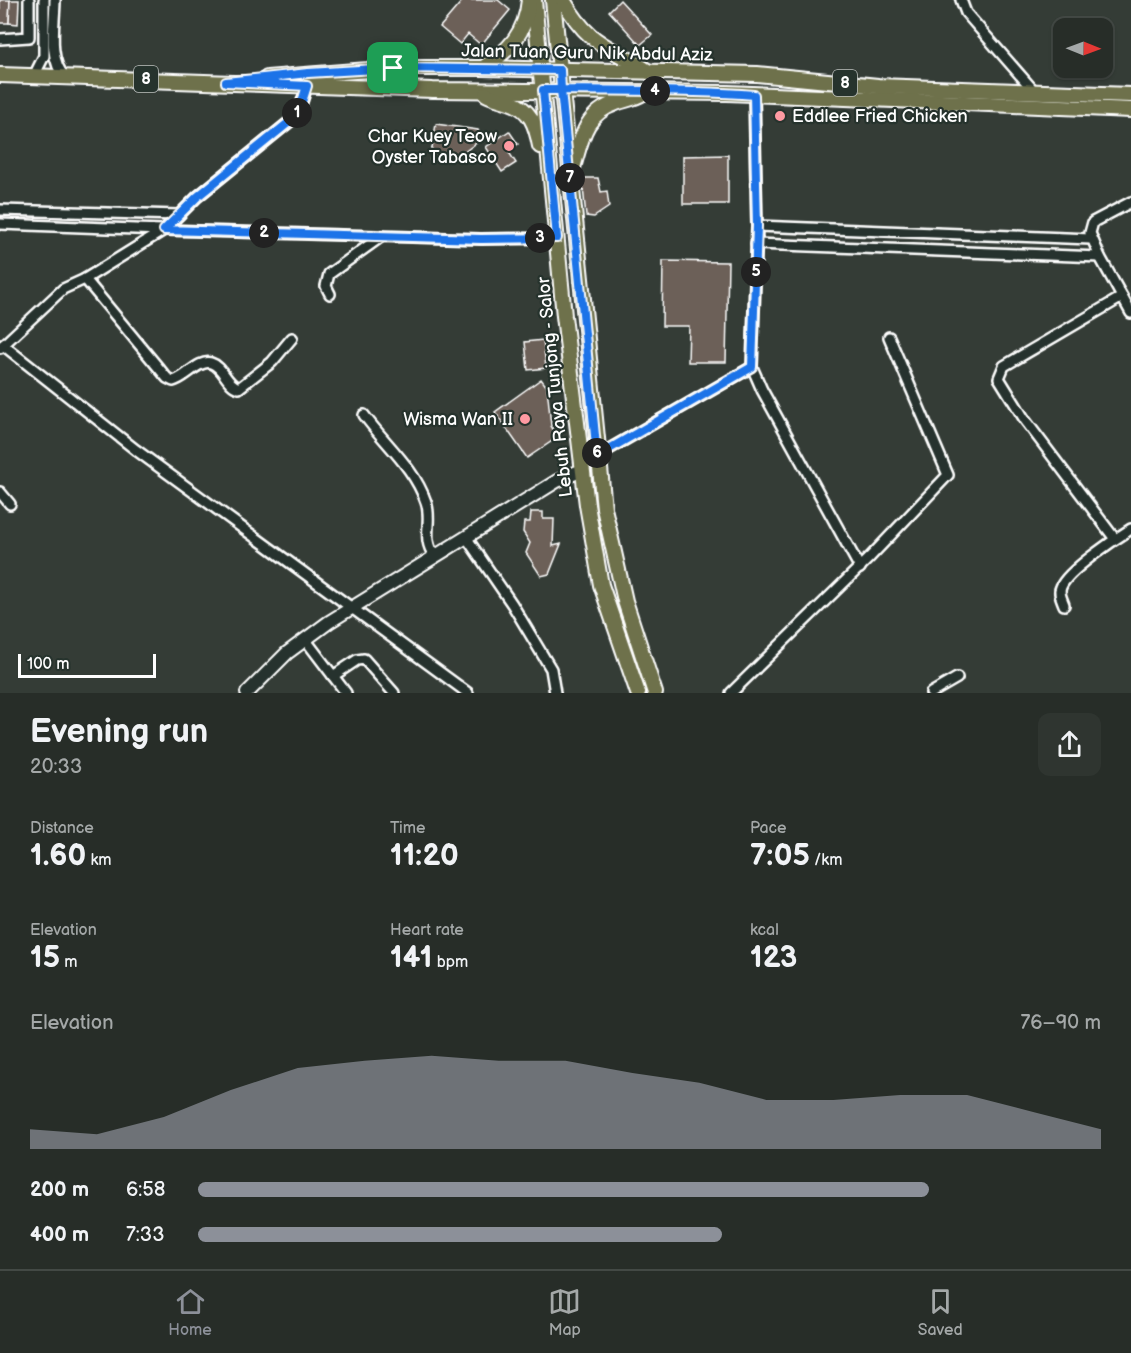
<!DOCTYPE html>
<html lang="en">
<head>
<meta charset="utf-8">
<style>
  :root { --surface:#272d28; --page:#2f3530; --text:#f1f3f6; --muted:#a4a8a8; --line:#434945; --accent:#8c9099 }
  body { margin:0; font-family:"Balsamiq Sans",sans-serif; background:var(--page); color:var(--text); height:100vh; display:flex; flex-direction:column; font-size:22px; white-space:nowrap }
  * { box-sizing:border-box; margin:0 }
  p { font-size:20px; color:var(--muted) }
  .icon { flex:none; width:33px; height:33px; fill:none; stroke:currentColor; stroke-width:2; stroke-linecap:round; stroke-linejoin:round }
  .map { position:relative; height:693px; overflow:hidden }
  .details { display:flex; flex-direction:column; background:var(--surface); flex:1 }
  .details>* { flex:none }
  .needle { width:39px; rotate:91deg }
  .controls { position:absolute; left:1053px; top:18px; display:grid; gap:12px }
  .controls a { display:grid; place-items:center; width:60px; height:60px; border-radius:12px; background:var(--surface); box-shadow:0 2px 4px #0004,0 0 0 2px var(--line); font-size:30px }
  .scale { position:absolute; left:18px; bottom:15px; width:138px; box-sizing:border-box; padding-left:6px; border:3px solid #fff; border-top:0; font-size:16px; line-height:21px; white-space:nowrap; color:#fff; -webkit-text-stroke:4px #26332d; paint-order:stroke }
  .pin { position:absolute; display:grid; place-items:center; width:51px; height:51px; color:#fff; margin:-26px; border-radius:12px; box-shadow:0 3px 9px #0006 }
  .km { position:absolute; width:30px; height:30px; margin:-15px; border-radius:50%; background:#222; color:#fff; font-size:16px; line-height:30px; text-align:center }
  .round { display:grid; place-items:center; flex:none; width:63px; height:63px; border-radius:12px; background:var(--page) }
  .head { display:flex; align-items:center; justify-content:space-between; height:102px; padding:0 30px }
  h1 { font-size:33px; font-weight:600; line-height:45px }
  .stats { display:grid; grid-template-columns:repeat(3,1fr); gap:9px; height:102px; padding:6px 30px }
  .stats div { display:grid; align-content:center }
  .stats b { font-size:30px; font-weight:600 }
  .stats small { font-size:16px; font-weight:400 }
  .stats p { font-size:16px }
  .chart { height:168px; padding:12px 30px }
  .chart p { display:flex; justify-content:space-between }
  .chart svg { width:100%; height:108px; margin-top:6px; fill:var(--accent); opacity:.7 }
  ul { padding:0 30px; list-style:none; font-size:20px }
  li { display:grid; grid-template-columns:96px 72px 1fr; align-items:center; height:45px }
  li i { height:15px; border-radius:8px; background:var(--accent) }
  .dock { display:flex; justify-content:space-around; align-items:center; height:84px; border-top:2px solid var(--line); background:var(--surface); font-size:16px; color:var(--muted) }
  .dock a { display:grid; justify-items:center; gap:3px }
  .dock .selected { color:var(--accent) }
  .map>svg:first-child { display:block }
  .building { fill:#6c6058; stroke:#fff; stroke-width:1.5 }
  .lines { fill:none; stroke-linecap:round; stroke-linejoin:round }
  .minor-casing { stroke:#fff; stroke-width:14 }
  .secondary-casing { stroke:#fff; stroke-width:16 }
  .primary-casing { stroke:#fff; stroke-width:18 }
  .minor { stroke:#26332d; stroke-width:9 }
  .secondary { stroke:#26332d; stroke-width:12 }
  .primary { stroke:#6e714b; stroke-width:14 }
  .route-casing { stroke:#fff; stroke-width:12 }
  .route { stroke:#1a73e8; stroke-width:8 }
  .poi-dot { fill:#ff9aa2; stroke:#26332d; stroke-width:2 }
  .labels { text-anchor:middle; dominant-baseline:central; stroke-width:4.5; stroke-linejoin:round; paint-order:stroke }
  .shield { fill:#26332d; stroke:#bec2c0; stroke-width:1.5 }
  .shield-label { font-size:16px; font-weight:bold; fill:#fff }
  .street-label { font-size:18px; fill:#fff; stroke:#26332d }
  .poi-label { font-size:18px; fill:#fff; stroke:#26332d; text-anchor:end }
</style>
</head>
<body>
<div class="map">
<svg width="1131" height="693" viewBox="0 0 1131 693">
  <rect width="100%" height="100%" fill="#343c36"/>
  <filter id="ink" filterUnits="userSpaceOnUse"><feTurbulence type="fractalNoise" baseFrequency=".0167" numOctaves="2"/><feDisplacementMap in="SourceGraphic" scale="12" xChannelSelector="R" yChannelSelector="G"/><feConvolveMatrix kernelMatrix="1 2 1 2 8 2 1 2 1" color-interpolation-filters="sRGB"/></filter>
  <g filter="url(#ink)">
    <g class="building">
      <path d="M0 0H10L9 23H0Z"/>
      <path d="M10 0H19L18 24 9 23Z"/>
      <path d="M463 0H498L510 10 481 45 468 34 460 44 440 27Z"/>
      <path d="M620 0 652 35 640 45 609 11Z"/>
      <path d="M436 124 478 130 483 138 452 161 430 160Z"/>
      <path d="M509 131 518 144 508 151 516 163 502 172 486 147Z"/>
      <path d="M728 155V204H683V156Z"/>
      <path d="M582 178H598L601 192 607 191 609 207 594 217 586 216Z"/>
      <path d="M663 261 728 262 726 362H688L689 326H662Z"/>
      <path d="M543 340 546 368 528 370 525 342Z"/>
      <path d="M541 379 547 387 551 426 558 437 527 458 495 412Z"/>
      <path d="M531 512H543V519H554L553 546 561 544 549 574 541 576 526 553 530 543 523 532 524 522H530Z"/>
    </g>
    <g class="lines">
      <g class="minor-casing">
        <g id="minor">
          <path d="M55 0C55 23 47 59 65 77"/>
          <path d="M961 0 966 13 1035 92"/>
          <path d="M0 39 29 37V0"/>
          <path d="M34 76 44 56V0"/>
          <path d="M307 86 300 108 293 119 197 197 164 230 481 239 557 238"/>
          <path d="M754 95 757 226 752 367 762 390 860 568"/>
          <path d="M1131 202 1093 222 1090 233 1100 257 1131 313"/>
          <path d="M0 210 179 215"/>
          <path d="M0 224 162 230"/>
          <path d="M757 226 1091 239"/>
          <path d="M756 244 1100 257"/>
          <path d="M85 279 167 378 173 381C185 379 199 359 211 363 224 367 226 385 239 388L272 362 292 338"/>
          <path d="M330 294 326 286 329 274 382 236"/>
          <path d="M3 345 136 450 468 693"/>
          <path d="M0 348 63 289 85 279 164 230"/>
          <path d="M364 415C385 444 414 467 426 502 433 521 421 538 434 555"/>
          <path d="M597 456 752 367"/>
          <path d="M0 492 10 504"/>
          <path d="M466 537 512 604 551 669 555 693"/>
          <path d="M1115 539 1025 420 999 378 1004 366 1122 297"/>
          <path d="M1064 605C1062 599 1058 593 1061 587 1067 571 1115 539 1131 529"/>
          <path d="M305 639 346 693"/>
          <path d="M333 676 357 660 364 659 394 693"/>
          <path d="M731 693 870 557 948 475 889 337"/>
          <path d="M931 693 957 678"/>
        </g>
      </g>
      <g class="secondary-casing">
        <path id="secondary" d="M247 693 287 653 329 622 557 481 582 470"/>
      </g>
      <g class="primary-casing">
        <g id="primary">
          <path d="M534 0 564 316 587 505 601 585 638 693"/>
          <path d="M553 0 604 508 625 601 655 693"/>
          <path d="M563 0C591 48 607 44 649 72"/>
          <path d="M483 68C509 51 526 33 529 0"/>
          <path d="M0 75 433 90 727 93 1131 110"/>
          <path d="M267 78 393 68H483L757 74 878 86 1131 95"/>
          <path d="M486 94C493 98 501 99 509 102 531 109 536 125 540 146"/>
          <path d="M572 171C581 142 583 114 616 103 626 99 634 99 643 93"/>
        </g>
      </g>
      <use href="#minor" class="minor"/>
      <use href="#secondary" class="secondary"/>
      <use href="#primary" class="primary"/>
    </g>
  </g>
  <g class="lines" filter="url(#ink)">
    <g class="route-casing">
      <path id="route" d="M393 68 308 73 226 82 307 86 300 108 293 119 197 197 164 230 481 239 557 238 543 90H564C628 91 691 90 754 95L757 226 752 367 597 456 561 90 560 70 393 68"/>
    </g>
    <use href="#route" class="route"/>
  </g>
  <g class="poi-dot">
    <circle cx="780" cy="116" r="6"/>
    <circle cx="509" cy="146" r="6"/>
    <circle cx="525" cy="419" r="6"/>
  </g>
  <g class="labels">
    <g class="shield">
      <rect x="134" y="66" width="24" height="26" rx="4.5"/>
      <rect x="833" y="70" width="24" height="26" rx="4.5"/>
    </g>
    <g class="shield-label">
      <text x="146" y="79">8</text>
      <text x="845" y="83">8</text>
    </g>
    <g class="street-label">
      <text transform="translate(587 53) rotate(1)">Jalan Tuan Guru Nik Abdul Aziz</text>
      <text transform="translate(555 387) rotate(-96)">Lebuh Raya Tunjong - Salor</text>
    </g>
    <g class="poi-label">
      <text x="792" y="116" text-anchor="start">Eddlee Fried Chicken</text>
      <text x="497" y="136">Char Kuey Teow<tspan x="497" dy="21">Oyster Tabasco</tspan></text>
      <text x="513" y="419">Wisma Wan II</text>
    </g>
  </g>
</svg>
<div class="controls">
<a><svg class="needle" viewBox="-14 -14 28 28"><path d="M0-13l5 13h-10z" fill="#e53935"/><path d="M0 13l5-13h-10z" fill="#a4a8a8"/></svg></a>
</div>
<div class="scale">100 m</div>
<div class="pin" style="left:393px;top:68px;background:#1e9e55"><svg class="icon" aria-label="arrive" viewBox="0 0 24 24"><path d="M6 21V4h12l-3 4 3 4H6"/></svg></div>
<b class="km" style="left:297px;top:113px">1</b>
<b class="km" style="left:264px;top:233px">2</b>
<b class="km" style="left:540px;top:238px">3</b>
<b class="km" style="left:655px;top:91px">4</b>
<b class="km" style="left:756px;top:272px">5</b>
<b class="km" style="left:597px;top:453px">6</b>
<b class="km" style="left:570px;top:178px">7</b>
</div>
<section class="details">
<div class="head"><div><h1>Evening run</h1><p>20:33</p></div><a class="round"><svg class="icon" aria-label="share" viewBox="0 0 24 24"><path d="M12 15V3M7 8l5-5 5 5M5 13v7h14v-7"/></svg></a></div>
<div class="stats">
<div><p>Distance</p><b>1.60<small> km</small></b></div>
<div><p>Time</p><b>11:20</b></div>
<div><p>Pace</p><b>7:05<small> /km</small></b></div>
</div>
<div class="stats">
<div><p>Elevation</p><b>15<small> m</small></b></div>
<div><p>Heart rate</p><b>141<small> bpm</small></b></div>
<div><p>kcal</p><b>123</b></div>
</div>
<div class="chart"><p><span>Elevation</span>76–90 m</p>
<svg viewBox="0 0 160 44" preserveAspectRatio="none"><path d="M0 44V36L10 38L20 31L30 20L40 11L50 8L60 6L70 8L80 8L90 13L100 17L110 24L120 24L130 22L140 22L150 29L160 36V44z"/></svg>
</div>
<ul>
<li><b>200 m</b>6:58<i style="width:81%"></i></li>
<li><b>400 m</b>7:33<i style="width:58%"></i></li>
</ul>
</section>
<nav class="dock">
<a class="selected"><svg class="icon" aria-label="home" viewBox="0 0 24 24"><path d="M3 11l9-7 9 7M6 9v11h12V9"/></svg>Home</a>
<a><svg class="icon" aria-label="map" viewBox="0 0 24 24"><path d="M3 6l6-2 6 2 6-2v14l-6 2-6-2-6 2zM9 4v14M15 6v14"/></svg>Map</a>
<a><svg class="icon" aria-label="saved" viewBox="0 0 24 24"><path d="M7 4h10v16l-5-4-5 4z"/></svg>Saved</a>
</nav>
</body>
</html>
